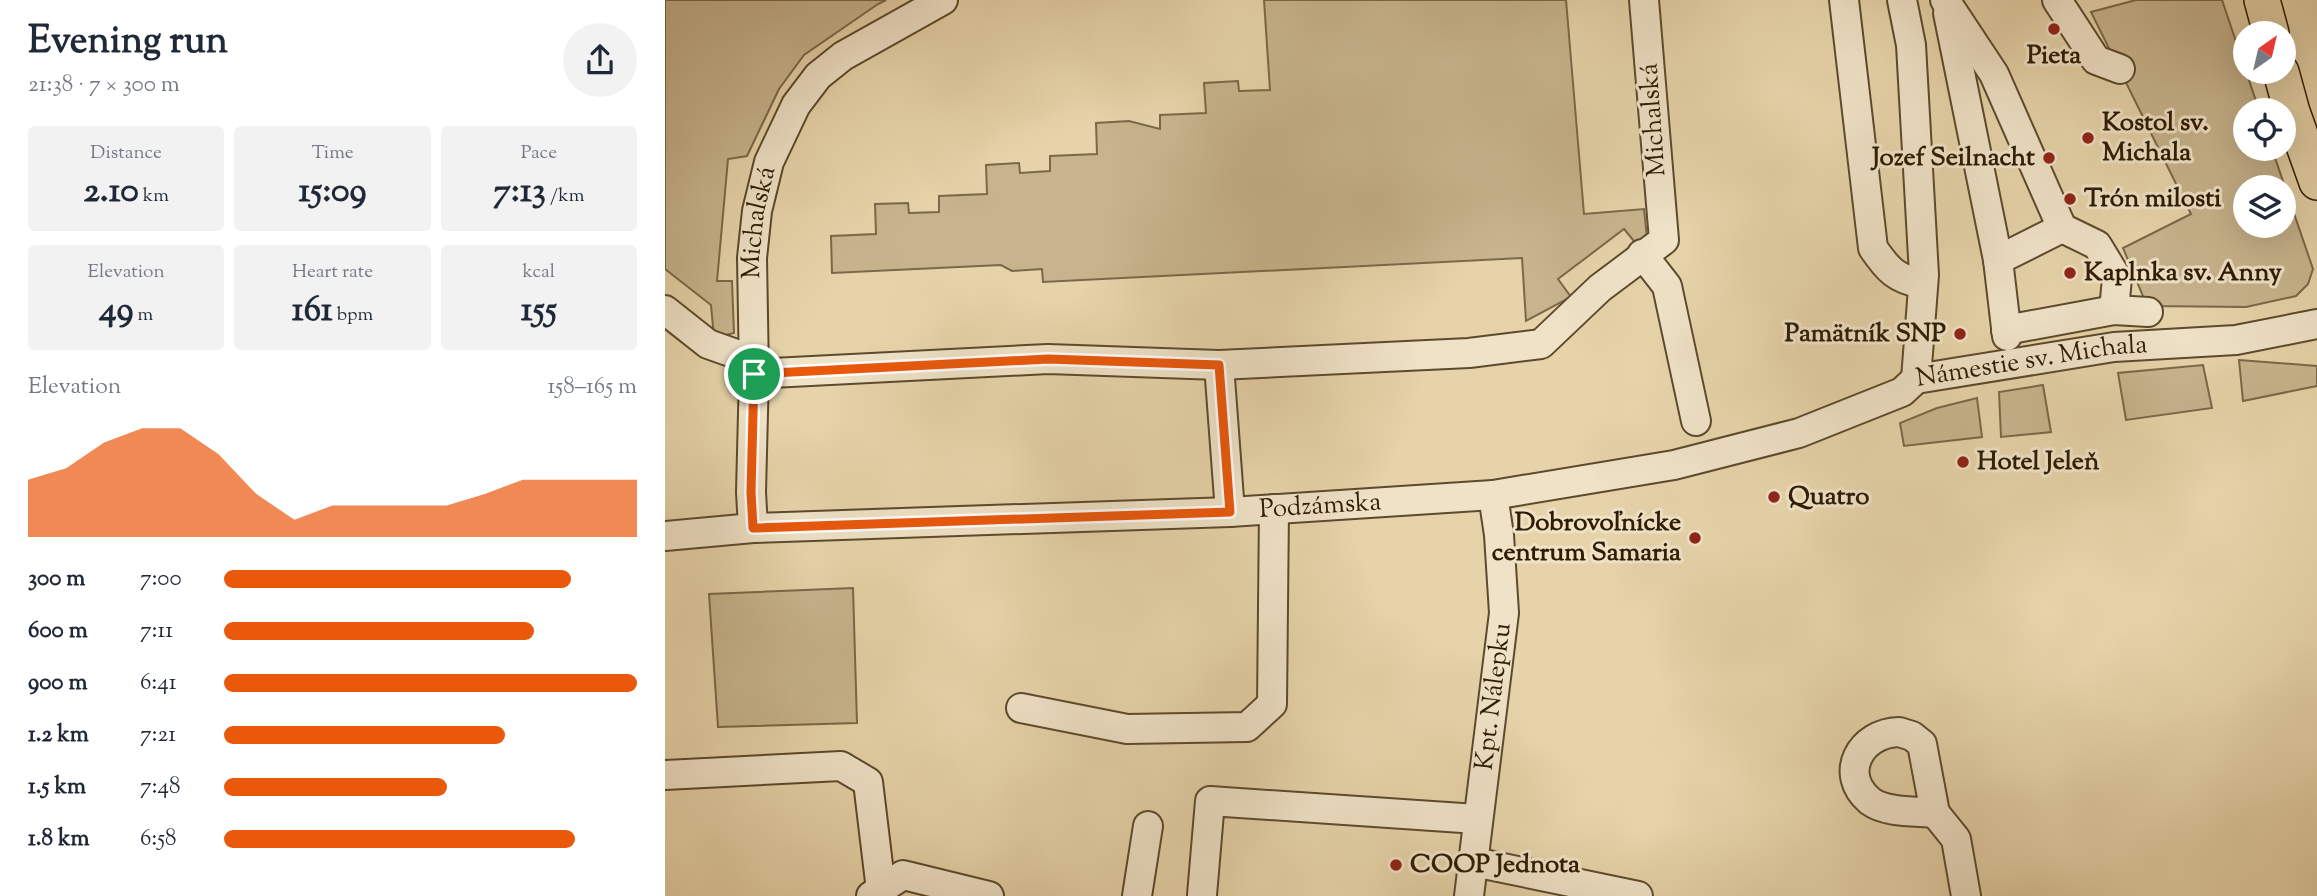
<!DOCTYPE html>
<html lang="en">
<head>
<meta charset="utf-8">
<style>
  :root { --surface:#fff; --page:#f2f2f3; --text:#1f2937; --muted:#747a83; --accent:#ea580c }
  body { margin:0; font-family:"Sorts Mill Goudy",serif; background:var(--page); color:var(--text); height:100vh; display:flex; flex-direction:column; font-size:26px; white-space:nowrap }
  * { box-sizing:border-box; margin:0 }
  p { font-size:23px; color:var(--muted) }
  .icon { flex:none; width:38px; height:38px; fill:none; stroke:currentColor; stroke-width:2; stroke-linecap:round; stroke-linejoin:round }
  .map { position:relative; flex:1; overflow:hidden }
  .details { display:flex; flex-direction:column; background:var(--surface); width:665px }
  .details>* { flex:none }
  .needle { width:46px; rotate:34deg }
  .buttons { position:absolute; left:1568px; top:21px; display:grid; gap:14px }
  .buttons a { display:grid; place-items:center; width:63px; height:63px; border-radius:50%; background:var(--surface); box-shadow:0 7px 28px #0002; font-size:35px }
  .pin { position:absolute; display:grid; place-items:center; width:60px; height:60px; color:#fff; margin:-30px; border:4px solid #fff; border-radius:50%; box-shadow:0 2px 7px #0007 }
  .round { display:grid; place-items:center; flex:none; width:74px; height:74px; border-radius:37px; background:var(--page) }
  .headline { display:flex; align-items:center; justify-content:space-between; height:119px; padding:0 28px }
  h1 { font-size:38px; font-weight:700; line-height:52px }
  .stats { display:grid; grid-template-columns:repeat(3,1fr); gap:10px; height:119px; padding:7px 28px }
  .stats div { display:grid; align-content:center; border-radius:7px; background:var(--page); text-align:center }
  .stats b { font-size:35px; font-weight:700 }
  .stats small { font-size:19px; font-weight:400 }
  .stats p { font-size:19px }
  .chart { height:196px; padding:14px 28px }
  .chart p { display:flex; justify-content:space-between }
  .chart svg { width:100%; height:126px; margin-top:7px; fill:var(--accent); opacity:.7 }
  ul { padding:0 28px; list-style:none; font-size:23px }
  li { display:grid; grid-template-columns:112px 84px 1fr; align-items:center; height:52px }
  li i { height:18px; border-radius:9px; background:var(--accent) }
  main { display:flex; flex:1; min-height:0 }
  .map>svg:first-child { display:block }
  .green { fill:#c7b48d; stroke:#7a6848; stroke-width:2; fill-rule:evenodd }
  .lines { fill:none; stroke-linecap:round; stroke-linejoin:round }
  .minor-casing { stroke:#5c4a2c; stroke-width:32 }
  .major-casing { stroke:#2e1c03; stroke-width:38 }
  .minor { stroke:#efe2c7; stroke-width:28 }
  .major { stroke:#e6d3a9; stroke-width:35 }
  .route-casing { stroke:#fff; stroke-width:14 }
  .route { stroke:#ea580c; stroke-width:9 }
  .poi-dot { fill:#8f2418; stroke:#efe2c7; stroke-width:2.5 }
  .labels { text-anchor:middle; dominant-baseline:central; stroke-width:6; stroke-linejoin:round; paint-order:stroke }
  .poi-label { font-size:26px; font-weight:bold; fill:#2e1c03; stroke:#efe2c7; text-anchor:start }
  .street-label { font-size:26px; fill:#2e1c03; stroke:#efe2c7 }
</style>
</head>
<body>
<main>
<section class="details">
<div class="headline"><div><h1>Evening run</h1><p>21:38 · 7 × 300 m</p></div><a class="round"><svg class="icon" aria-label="share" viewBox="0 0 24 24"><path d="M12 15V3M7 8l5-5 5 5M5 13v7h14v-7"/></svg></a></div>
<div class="stats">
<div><p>Distance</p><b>2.10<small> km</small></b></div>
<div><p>Time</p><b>15:09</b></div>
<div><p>Pace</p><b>7:13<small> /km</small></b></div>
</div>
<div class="stats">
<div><p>Elevation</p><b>49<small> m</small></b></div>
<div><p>Heart rate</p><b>161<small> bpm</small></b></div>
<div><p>kcal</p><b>155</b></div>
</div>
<div class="chart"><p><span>Elevation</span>158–165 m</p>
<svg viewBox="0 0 160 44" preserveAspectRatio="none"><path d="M0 44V24L10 20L20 11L30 6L40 6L50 15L60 29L70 38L80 33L90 33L100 33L110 33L120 29L130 24L140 24L150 24L160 24V44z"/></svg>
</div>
<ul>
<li><b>300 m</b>7:00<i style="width:84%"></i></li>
<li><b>600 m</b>7:11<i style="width:75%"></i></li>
<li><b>900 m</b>6:41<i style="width:100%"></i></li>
<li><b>1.2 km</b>7:21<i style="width:68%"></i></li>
<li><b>1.5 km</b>7:48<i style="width:54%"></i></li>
<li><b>1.8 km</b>6:58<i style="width:85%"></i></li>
</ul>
</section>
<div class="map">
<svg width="1652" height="896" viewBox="0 0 1652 896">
  <rect width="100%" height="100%" fill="#e6d3a9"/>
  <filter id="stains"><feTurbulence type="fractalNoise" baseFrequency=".00286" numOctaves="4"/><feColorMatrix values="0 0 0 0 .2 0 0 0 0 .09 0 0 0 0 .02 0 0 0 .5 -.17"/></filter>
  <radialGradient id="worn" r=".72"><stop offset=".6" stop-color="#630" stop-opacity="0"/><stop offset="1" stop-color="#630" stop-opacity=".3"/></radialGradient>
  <g class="green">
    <path d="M0 0H221L213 4 139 55 114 89 82 156 63 159 52 281H67L69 333 49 338 46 305 0 269Z"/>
    <path d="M599 0H901L919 214 979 209 982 238 973 246 959 229 893 279 906 297 861 321 857 258 378 282 377 269 347 271 336 265 167 273 166 236 211 234 210 204 243 203 244 213 274 212V196L322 194 321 165 354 163 355 173 385 171V156L432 154 431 123 464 121 495 129V115L541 113 539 83 573 81 574 91 605 90Z"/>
    <path d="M1471 0H1557L1594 110H1580V149H1607L1648 269 1643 284 1631 296 1581 307 1482 306 1458 248 1526 214 1426 12ZM1580 187H1619V226H1580Z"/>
    <path d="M1574 360 1652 366V386L1578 401Z"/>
    <path d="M1538 365 1547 408 1461 420 1453 373Z"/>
    <path d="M1378 385 1386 432 1336 437 1334 392Z"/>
    <path d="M1312 398 1317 437 1239 446 1235 423 1272 408Z"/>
    <path d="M188 588 192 723 53 727 44 594Z"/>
  </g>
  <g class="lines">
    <g class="minor-casing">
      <g id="minor">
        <path d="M1179 0 1208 248C1223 270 1231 279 1258 284"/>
        <path d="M1237 0 1246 45 1259 275 1251 379"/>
        <path d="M1280 0 1329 74 1397 228 1432 245 1452 278 1449 310"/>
        <path d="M1392 0 1431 60 1455 69"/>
        <path d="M1283 13 1333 260"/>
        <path d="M977 254 1002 286 1031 421"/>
        <path d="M0 310 43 344 88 360"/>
        <path d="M1341 330 1449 310 1483 312"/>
        <path d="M1342 336 1333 260 1397 228"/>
        <path d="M554 365 565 512"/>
        <path d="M89 374 383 359 554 365 804 353 876 344 935 288 999 240 979 0"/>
        <path id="s1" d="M1251 379 1449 347 1571 340 1652 324"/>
        <path id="s2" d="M88 528 86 492 89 374 87 258 92 211 104 162 131 105 153 76 178 56 278 0"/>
        <path id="s3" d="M0 536 88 528 565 512 828 495 1009 465 1134 433 1237 392 1251 379"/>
        <path d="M356 708 462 729 582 727 607 704 609 509"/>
        <path d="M1234 732 1247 736 1257 744 1270 813C1251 811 1221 813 1205 801 1173 774 1195 733 1234 732Z"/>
        <path d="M0 775 176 766 203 782 216 890 214 896"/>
        <path d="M1270 813 1291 839 1301 896"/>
        <path d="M809 862 973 896"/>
        <path d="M537 895 545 801 812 819"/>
        <path d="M206 896 238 875 324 896"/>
        <path d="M472 896 483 826"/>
        <path id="s4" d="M804 896 839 613 834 535 828 495"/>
      </g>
    </g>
    <g class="major-casing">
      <g id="major">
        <path d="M1597 0 1606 33"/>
        <path d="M1616 72 1627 112 1652 182"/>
      </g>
    </g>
    <use href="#minor" class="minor"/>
    <use href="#major" class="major"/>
  </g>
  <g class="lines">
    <g class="route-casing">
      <path id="route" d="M383 359 554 365 565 512 88 528 86 492 89 374Z"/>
    </g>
    <use href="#route" class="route"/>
  </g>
  <g class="poi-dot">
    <circle cx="1389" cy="29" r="7"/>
    <circle cx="1423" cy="138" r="7"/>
    <circle cx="1384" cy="158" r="7"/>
    <circle cx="1405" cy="199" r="7"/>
    <circle cx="1405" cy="273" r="7"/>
    <circle cx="1295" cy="334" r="7"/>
    <circle cx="1298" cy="462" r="7"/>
    <circle cx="1109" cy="497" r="7"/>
    <circle cx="1030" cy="538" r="7"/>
    <circle cx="731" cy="865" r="7"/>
  </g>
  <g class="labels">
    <g class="poi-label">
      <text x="1389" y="56" text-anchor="middle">Pieta</text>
      <text x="1437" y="123">Kostol sv.<tspan x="1437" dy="30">Michala</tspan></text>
      <text x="1370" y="158" text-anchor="end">Jozef Seilnacht</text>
      <text x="1419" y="199">Trón milosti</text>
      <text x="1419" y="273">Kaplnka sv. Anny</text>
      <text x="1281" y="334" text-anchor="end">Pamätník SNP</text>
      <text x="1312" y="462">Hotel Jeleň</text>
      <text x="1123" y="497">Quatro</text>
      <text x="1016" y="523" text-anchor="end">Dobrovoľnícke<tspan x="1016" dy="30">centrum Samaria</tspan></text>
      <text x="745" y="865">COOP Jednota</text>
    </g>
    <g class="street-label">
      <text transform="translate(989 120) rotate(-94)">Michalská</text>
      <text stroke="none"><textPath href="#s2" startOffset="306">Michalská</textPath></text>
      <text stroke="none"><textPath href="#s1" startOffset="117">Námestie sv. Michala</textPath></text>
      <text stroke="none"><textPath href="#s3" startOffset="656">Podzámska</textPath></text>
      <text stroke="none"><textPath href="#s4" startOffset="201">Kpt. Nálepku</textPath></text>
    </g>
  </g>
  <rect width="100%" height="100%" filter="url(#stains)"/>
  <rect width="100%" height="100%" fill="url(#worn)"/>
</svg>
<div class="buttons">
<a><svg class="needle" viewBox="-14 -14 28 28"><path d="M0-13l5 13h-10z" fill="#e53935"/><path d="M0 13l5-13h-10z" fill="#747a83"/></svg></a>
<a><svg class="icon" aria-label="locate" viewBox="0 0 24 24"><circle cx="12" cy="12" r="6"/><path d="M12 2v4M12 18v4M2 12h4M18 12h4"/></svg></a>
<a><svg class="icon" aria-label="layers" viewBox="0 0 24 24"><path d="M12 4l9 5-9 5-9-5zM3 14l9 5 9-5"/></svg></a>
</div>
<div class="pin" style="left:89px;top:374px;background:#1e9e55"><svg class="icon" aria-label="arrive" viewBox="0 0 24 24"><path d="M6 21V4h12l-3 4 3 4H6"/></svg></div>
</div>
</main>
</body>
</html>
